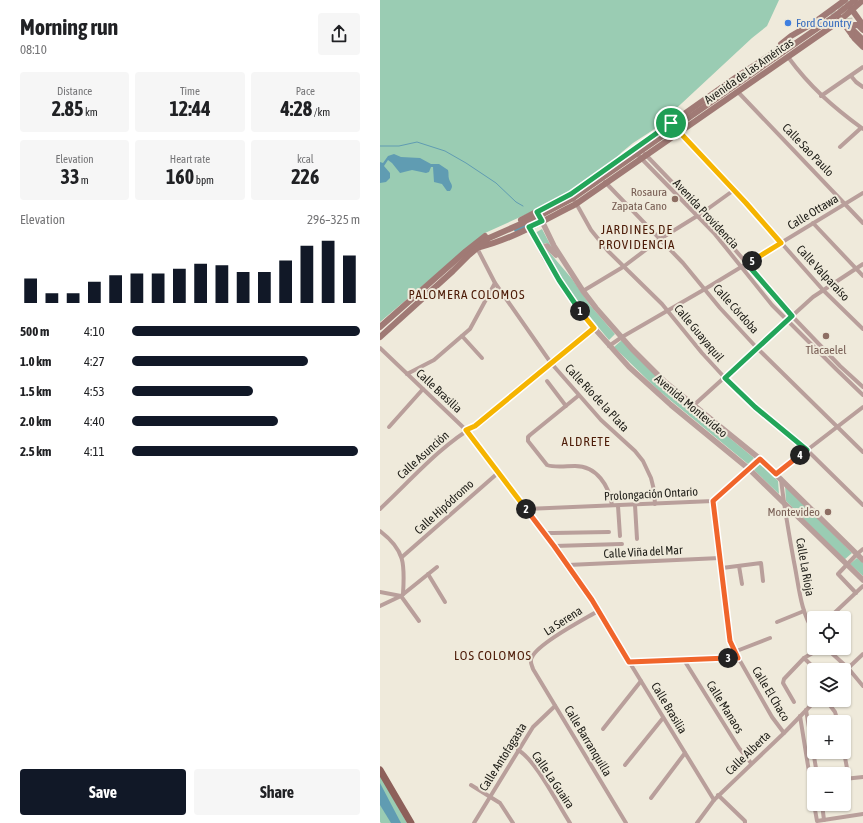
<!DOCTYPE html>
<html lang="en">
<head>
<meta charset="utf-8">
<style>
  :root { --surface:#fff; --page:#f6f6f6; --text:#202124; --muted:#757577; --accent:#111827 }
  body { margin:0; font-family:"Asap Condensed",sans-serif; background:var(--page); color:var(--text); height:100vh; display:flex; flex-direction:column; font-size:15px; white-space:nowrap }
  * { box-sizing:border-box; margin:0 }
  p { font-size:13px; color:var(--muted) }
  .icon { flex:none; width:22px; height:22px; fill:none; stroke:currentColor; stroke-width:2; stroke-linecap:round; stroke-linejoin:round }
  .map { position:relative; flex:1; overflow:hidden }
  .side { display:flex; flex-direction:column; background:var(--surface); width:380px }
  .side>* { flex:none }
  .buttons { position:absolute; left:427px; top:611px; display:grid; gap:8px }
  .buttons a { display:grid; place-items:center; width:44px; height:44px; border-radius:4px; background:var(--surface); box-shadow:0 1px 3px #0004; font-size:20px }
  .pin { position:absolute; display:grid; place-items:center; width:34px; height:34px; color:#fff; margin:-17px; border:2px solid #fff; border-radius:50%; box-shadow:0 1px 4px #0007 }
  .km { position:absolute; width:20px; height:20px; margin:-10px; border-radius:50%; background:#222; color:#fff; font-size:11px; line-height:20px; text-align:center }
  .round { display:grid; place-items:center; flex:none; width:42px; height:42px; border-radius:4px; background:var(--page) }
  .overview { display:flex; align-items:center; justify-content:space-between; height:68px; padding:0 20px }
  h1 { font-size:22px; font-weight:700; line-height:30px }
  .figures { display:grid; grid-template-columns:repeat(3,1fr); gap:6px; height:68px; padding:4px 20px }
  .figures div { display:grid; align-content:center; border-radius:4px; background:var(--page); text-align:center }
  .figures b { font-size:20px; font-weight:700 }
  .figures small { font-size:11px; font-weight:400 }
  .figures p { font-size:11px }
  .chart { height:112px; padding:8px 20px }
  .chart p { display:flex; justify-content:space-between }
  .chart svg { width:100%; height:72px; margin-top:4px; stroke:var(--accent); stroke-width:6 }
  .button { display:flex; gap:8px; margin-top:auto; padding:8px 20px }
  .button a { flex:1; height:46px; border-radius:4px; background:var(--accent); color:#fff; font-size:16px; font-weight:700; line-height:46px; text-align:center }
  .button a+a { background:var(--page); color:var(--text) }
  ul { padding:0 20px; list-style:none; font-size:13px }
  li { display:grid; grid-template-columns:64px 48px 1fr; align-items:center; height:30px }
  li i { height:10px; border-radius:5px; background:var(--accent) }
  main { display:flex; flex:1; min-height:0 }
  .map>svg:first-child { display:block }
  .green { fill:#9accb3 }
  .water { fill:#609cb2 }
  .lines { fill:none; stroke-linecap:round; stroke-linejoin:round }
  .stream { stroke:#609cb2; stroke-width:1 }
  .canal { stroke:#609cb2; stroke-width:4 }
  .secondary-tunnel { stroke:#c6c2b5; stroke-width:6; stroke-dasharray:6 3; stroke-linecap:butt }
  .minor { stroke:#b99f9b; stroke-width:4 }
  .tertiary { stroke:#b99f9b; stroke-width:5.5 }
  .secondary { stroke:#a07a75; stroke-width:6 }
  .primary { stroke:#8d605a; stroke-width:7 }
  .split-1-casing { stroke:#fff; stroke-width:8 }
  .split-2-casing { stroke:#fff; stroke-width:8 }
  .split-3-casing { stroke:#fff; stroke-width:8 }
  .split-4-casing { stroke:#fff; stroke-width:8 }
  .split-5-casing { stroke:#fff; stroke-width:8 }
  .split-6-casing { stroke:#fff; stroke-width:8 }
  .split-1 { stroke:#22a559; stroke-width:5 }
  .split-2 { stroke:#f5b400; stroke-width:5 }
  .split-3 { stroke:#f0652b; stroke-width:5 }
  .split-4 { stroke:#f0652b; stroke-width:5 }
  .split-5 { stroke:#22a559; stroke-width:5 }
  .split-6 { stroke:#f5b400; stroke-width:5 }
  .shop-dot { fill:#3f7fe0; stroke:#efeadb; stroke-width:1.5 }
  .education-dot { fill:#8d6e63; stroke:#efeadb; stroke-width:1.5 }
  .labels { text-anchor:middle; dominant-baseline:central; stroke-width:4; stroke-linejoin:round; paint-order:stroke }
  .shop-label { font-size:12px; fill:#366cbe; stroke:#efeadb; text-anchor:start }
  .street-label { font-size:12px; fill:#23221c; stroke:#efeadb }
  .education-label { font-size:12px; fill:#785e54; stroke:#efeadb; text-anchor:end }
  .neighbourhood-label { font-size:13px; letter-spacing:1px; fill:#4c1b07; stroke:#efeadb }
</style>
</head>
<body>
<main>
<section class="side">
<div class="overview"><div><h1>Morning run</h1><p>08:10</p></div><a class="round"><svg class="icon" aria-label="share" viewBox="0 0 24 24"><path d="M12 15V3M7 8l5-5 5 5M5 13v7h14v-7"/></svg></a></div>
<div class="figures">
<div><p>Distance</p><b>2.85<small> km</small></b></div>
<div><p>Time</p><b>12:44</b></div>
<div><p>Pace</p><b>4:28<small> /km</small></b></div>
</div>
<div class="figures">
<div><p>Elevation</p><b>33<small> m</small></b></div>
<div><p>Heart rate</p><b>160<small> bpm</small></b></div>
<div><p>kcal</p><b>226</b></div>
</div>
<div class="chart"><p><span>Elevation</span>296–325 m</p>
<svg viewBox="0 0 160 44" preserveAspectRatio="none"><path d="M5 44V29M15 44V38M25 44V38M35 44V31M45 44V27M55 44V26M65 44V26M75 44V23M85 44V20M95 44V21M105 44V25M115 44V25M125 44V18M135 44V9M145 44V6M155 44V15"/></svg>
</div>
<ul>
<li><b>500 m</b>4:10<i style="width:100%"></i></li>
<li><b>1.0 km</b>4:27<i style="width:77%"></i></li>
<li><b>1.5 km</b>4:53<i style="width:53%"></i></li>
<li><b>2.0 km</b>4:40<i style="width:64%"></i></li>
<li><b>2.5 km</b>4:11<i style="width:99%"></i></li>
</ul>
<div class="button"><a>Save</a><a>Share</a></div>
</section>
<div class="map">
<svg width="483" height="823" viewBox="0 0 483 823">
  <rect width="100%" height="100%" fill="#efeadb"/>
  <g class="green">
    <path d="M0 0H399L387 26 372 38 273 130 253 143 242 152 209 186 105 233 0 322Z"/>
    <path d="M162 229 172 248 166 243 161 245 155 233Z"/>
    <path d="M165 247 192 279 210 305 235 334 229 340C205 311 182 282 164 249Z"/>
    <path d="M242 340 284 384 374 458 368 464 278 390 234 347Z"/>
    <path d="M380 463 398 481 399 494 374 470Z"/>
    <path d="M405 485 472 553 464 560 406 501Z"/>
    <path d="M477 558 483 563V576L470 564Z"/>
    <path d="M0 775 27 823H1L0 822Z"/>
  </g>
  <g class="water">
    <path d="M14 154 21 157 40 158 51 164H59L68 170C69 173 68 176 69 179 71 185 74 185 70 191H67L62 184 54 182 53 167H51L49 172 46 173 32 170 20 173 12 163 8 160 4 166 10 173V178L6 182 0 183V162L3 163 8 156Z"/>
    <path d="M0 783 21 823H11L0 805Z"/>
  </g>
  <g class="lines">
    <path class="stream" d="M0 146H19L37 142 65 151 86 163 116 183 136 202 143 206"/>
    <path class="canal" d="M136 230 156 221"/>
    <g class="secondary-tunnel">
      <path d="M468 9 470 23 474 30"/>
      <path d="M451 15 469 0"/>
    </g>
    <g class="minor">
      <path d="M408 57C430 87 453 107 483 129"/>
      <path d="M471 76 476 82 483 87"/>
      <path d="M358 92 483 223"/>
      <path d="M441 96 483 67"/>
      <path d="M298 131 366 203 443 290 483 329"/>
      <path d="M460 147 481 128"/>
      <path d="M255 152 334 233 392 305 456 369 483 395"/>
      <path d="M265 154 338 230 412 316 460 366 483 387"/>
      <path d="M225 182 303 263 340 308 377 348 483 452"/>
      <path d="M192 196 211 230 228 251 282 304 322 353 345 378 375 407 427 450 483 505"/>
      <path d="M433 223 483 276"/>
      <path d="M97 248 115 283 171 363 221 420 255 451 263 461 271 478 274 490 275 504"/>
      <path d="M203 291 243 267 280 239 322 213 354 190"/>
      <path d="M82 336 102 358"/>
      <path d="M229 346 242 337 325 289 483 193"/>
      <path d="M0 348 86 430 174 546 212 600 218 611 334 800"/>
      <path d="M27 374 54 360 90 329 115 283"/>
      <path d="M167 381 186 406"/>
      <path d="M198 396 150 435 148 437V441L167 465C175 468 186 466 195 466 217 466 229 486 232 505"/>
      <path d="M314 405 433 297 483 264"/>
      <path d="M9 427 43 389"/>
      <path d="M396 474 483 407"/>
      <path d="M401 479C404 507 409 534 414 562 419 586 420 611 434 632"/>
      <path d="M333 501 351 645 392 717 404 733"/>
      <path d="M255 505 257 539"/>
      <path d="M238 506 240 536"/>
      <path d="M0 509C29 482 61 445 95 426L214 328"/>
      <path d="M146 509 333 501 380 459"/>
      <path d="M0 531C25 550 25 564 23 594"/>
      <path d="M164 533H173L229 532"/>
      <path d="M174 546 242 544"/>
      <path d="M22 557 119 472"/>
      <path d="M188 565 340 558"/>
      <path d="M359 566 362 584"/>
      <path d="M342 568 381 563 383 581"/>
      <path d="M48 574 65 602"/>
      <path d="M0 592 21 596 39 621"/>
      <path d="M476 593 458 574 477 554 483 549"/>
      <path d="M0 606 21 596 57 567"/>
      <path d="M218 611C203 620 159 643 152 657 149 661 152 665 153 669L246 823"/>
      <path d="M449 618 483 586"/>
      <path d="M397 622 424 611"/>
      <path d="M446 648 468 668 483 686"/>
      <path d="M354 652 390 638"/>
      <path d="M424 658 436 670"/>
      <path d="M304 660 359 748 371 763"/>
      <path d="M249 662 358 658"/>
      <path d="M464 672 483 654"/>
      <path d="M446 700 455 712 458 722"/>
      <path d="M414 702 403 683 404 679 424 658 441 648"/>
      <path d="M426 710 437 774"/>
      <path d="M420 716 434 803"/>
      <path d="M223 729 261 681"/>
      <path d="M138 750C156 760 178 805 190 823"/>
      <path d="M464 752 469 779"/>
      <path d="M245 765 283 718"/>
      <path d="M464 779 483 777"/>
      <path d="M91 785 120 803 133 823"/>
      <path d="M338 795 365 821V823"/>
      <path d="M271 798 305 753"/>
      <path d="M434 804 437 821 483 814"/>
      <path d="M442 804 444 820"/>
      <path d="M94 823 153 727 175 706"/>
      <path d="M317 823 334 800 404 733 436 700"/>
    </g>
    <g class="tertiary">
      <path d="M160 217 174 246 203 291 216 308 252 349 285 382 380 459 483 560"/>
      <path d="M149 227 165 258 191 298 214 328 249 367 291 405 369 469 483 580"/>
      <path d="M162 251V247L167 246 176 255"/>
    </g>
    <g class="secondary">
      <path d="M470 7 483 25"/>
      <path d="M459 17 475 39 483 47"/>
      <path d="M474 31 483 40"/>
      <path d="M472 35 471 28 474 25H478L483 30"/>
      <path d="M401 44 411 36 435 22 465 0"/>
      <path d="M141 220 191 194 358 76 410 42"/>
      <path d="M100 247C133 239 166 219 196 204L458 22 483 0"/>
      <path d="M0 327 86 251 105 236"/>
      <path d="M0 337 73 271 89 255 109 238 159 216 193 198 455 16 475 0"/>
    </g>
    <path class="primary" d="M0 770 31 823"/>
  </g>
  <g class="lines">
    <g class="split-1-casing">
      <path id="split-1" d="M200 311 179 280 149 227 162 221 157 212 191 194 291 123"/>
    </g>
    <g class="split-2-casing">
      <path id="split-2" d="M146 509 86 430 95 426 214 328 200 311"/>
    </g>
    <g class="split-3-casing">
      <path id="split-3" d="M146 509 174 546 212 600 249 662 348 658"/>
    </g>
    <g class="split-4-casing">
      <path id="split-4" d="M348 658H358L350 641 333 501 380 459 396 474 420 455"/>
    </g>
    <g class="split-5-casing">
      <path id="split-5" d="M372 261 367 264 412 316 345 378 375 407 427 450 420 455"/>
    </g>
    <g class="split-6-casing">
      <path id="split-6" d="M291 123 366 203 401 243 372 261"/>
    </g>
    <use href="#split-1" class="split-1"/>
    <use href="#split-2" class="split-2"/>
    <use href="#split-3" class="split-3"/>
    <use href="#split-4" class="split-4"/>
    <use href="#split-5" class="split-5"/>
    <use href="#split-6" class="split-6"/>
  </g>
  <circle class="shop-dot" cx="408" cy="23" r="4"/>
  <g class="education-dot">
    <circle cx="295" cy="199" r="4"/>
    <circle cx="446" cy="336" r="4"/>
    <circle cx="448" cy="512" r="4"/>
  </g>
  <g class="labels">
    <g class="shop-label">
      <text x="416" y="23">Ford Country</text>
    </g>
    <g class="street-label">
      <text transform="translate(369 71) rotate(-35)">Avenida de las Américas</text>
      <text transform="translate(428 150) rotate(46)">Calle Sao Paulo</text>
      <text transform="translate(433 212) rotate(-31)">Calle Ottawa</text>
      <text transform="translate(326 214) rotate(47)">Avenida Providencia</text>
      <text transform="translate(443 273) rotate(47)">Calle Valparaíso</text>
      <text transform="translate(356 309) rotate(48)">Calle Córdoba</text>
      <text transform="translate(319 333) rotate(50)">Calle Guayaquil</text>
      <text transform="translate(59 391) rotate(43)">Calle Brasilia</text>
      <text transform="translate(217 398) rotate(47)">Calle Río de la Plata</text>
      <text transform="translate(311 406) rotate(40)">Avenida Montevideo</text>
      <text transform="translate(43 455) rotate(-42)">Calle Asunción</text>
      <text transform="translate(271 494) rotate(-3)">Prolongación Ontario</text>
      <text transform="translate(64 507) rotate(-42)">Calle Hipódromo</text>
      <text transform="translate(263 552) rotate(-3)">Calle Viña del Mar</text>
      <text transform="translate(425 567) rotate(80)">Calle La Rioja</text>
      <text transform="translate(183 621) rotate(-33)">La Serena</text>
      <text transform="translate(391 694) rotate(59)">Calle El Chaco</text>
      <text transform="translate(345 707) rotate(58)">Calle Manaos</text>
      <text transform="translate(289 708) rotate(59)">Calle Brasilia</text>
      <text transform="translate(208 741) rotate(59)">Calle Barranquilla</text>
      <text transform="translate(368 753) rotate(-44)">Calle Alberta</text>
      <text transform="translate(123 757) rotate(-58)">Calle Antofagasta</text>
      <text transform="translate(173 780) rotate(56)">Calle La Guaira</text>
    </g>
    <g class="education-label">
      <text x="287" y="192">Rosaura<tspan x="287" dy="14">Zapata Cano</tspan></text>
      <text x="446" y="350" text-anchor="middle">Tlacaelel</text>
      <text x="440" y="512">Montevideo</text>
    </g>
    <g class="neighbourhood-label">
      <text x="257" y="229">JARDINES DE<tspan x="257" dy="15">PROVIDENCIA</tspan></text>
      <text x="87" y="294">PALOMERA COLOMOS</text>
      <text x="206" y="441">ALDRETE</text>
      <text x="113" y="655">LOS COLOMOS</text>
    </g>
  </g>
</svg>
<div class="buttons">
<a><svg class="icon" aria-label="locate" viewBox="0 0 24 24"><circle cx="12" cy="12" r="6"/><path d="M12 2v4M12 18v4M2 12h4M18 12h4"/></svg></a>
<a><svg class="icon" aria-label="layers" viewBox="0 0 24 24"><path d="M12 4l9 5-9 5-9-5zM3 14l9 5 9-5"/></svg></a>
<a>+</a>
<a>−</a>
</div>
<div class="pin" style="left:291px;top:123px;background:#1e9e55"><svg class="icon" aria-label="arrive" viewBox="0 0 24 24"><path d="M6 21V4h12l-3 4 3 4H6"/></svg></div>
<b class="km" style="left:200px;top:311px">1</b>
<b class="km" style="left:146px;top:509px">2</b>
<b class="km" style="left:348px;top:658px">3</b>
<b class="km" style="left:420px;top:455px">4</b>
<b class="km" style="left:372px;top:261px">5</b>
</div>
</main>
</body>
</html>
